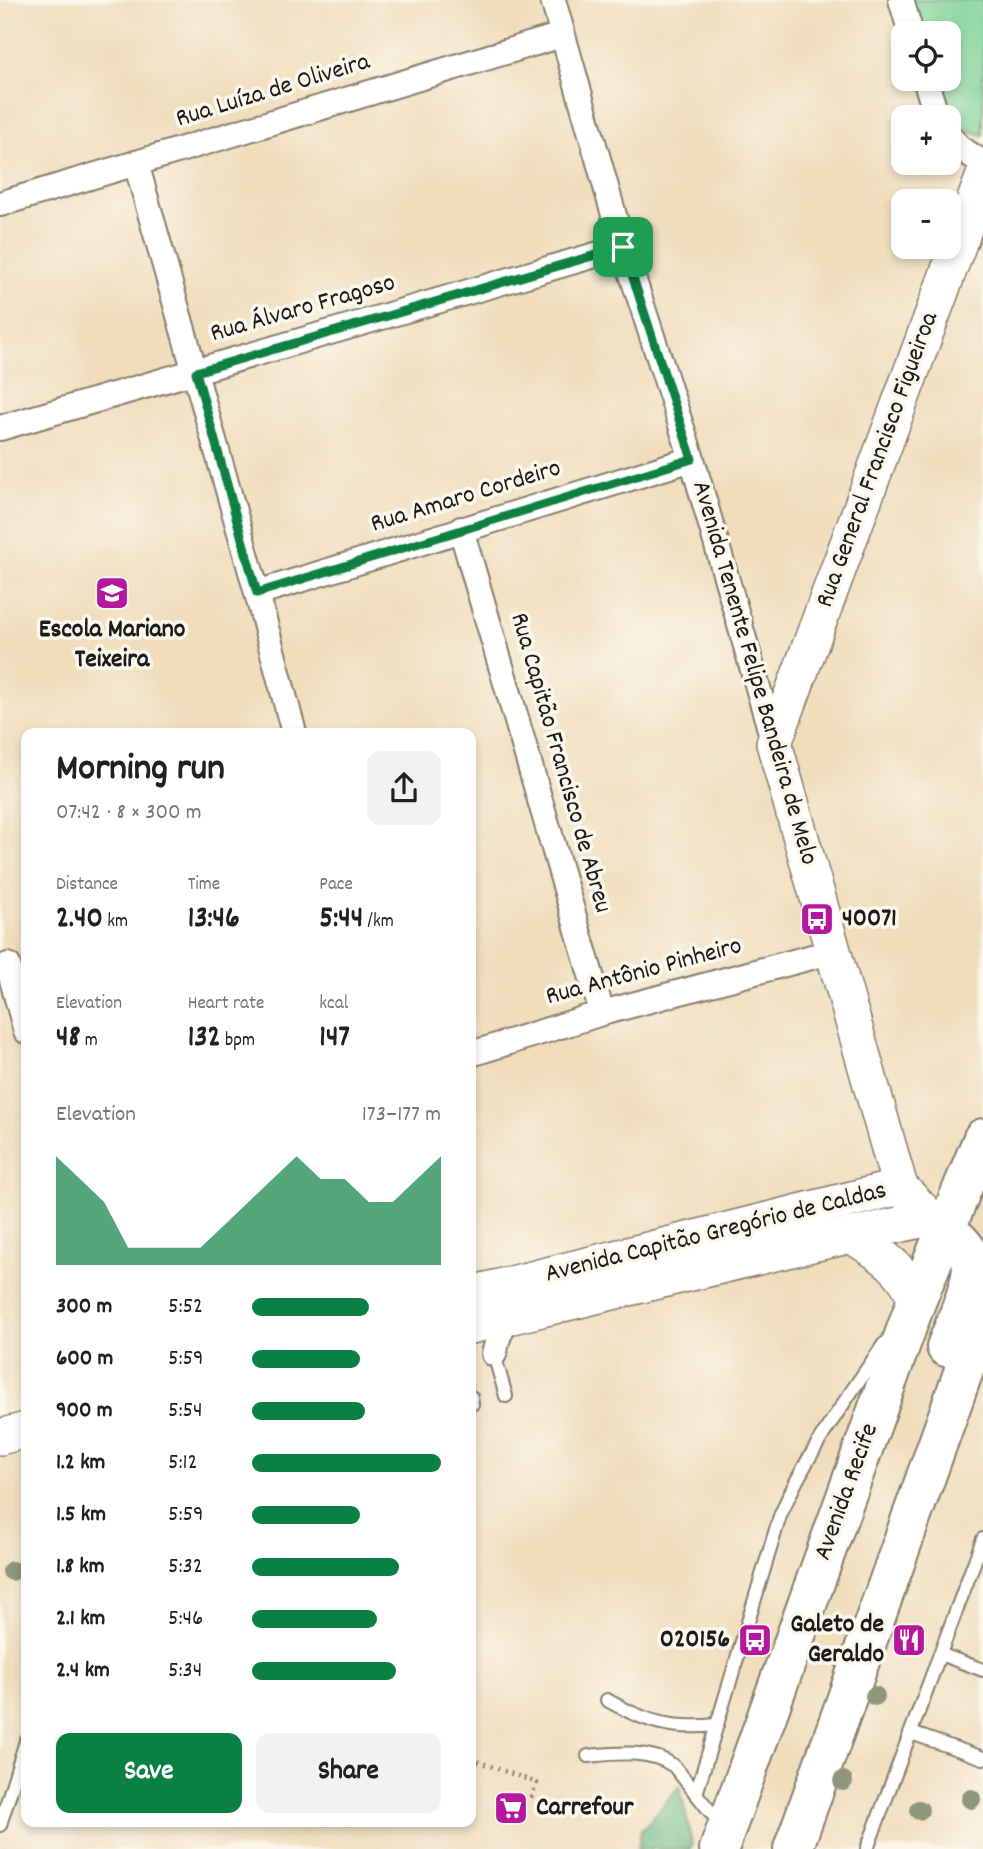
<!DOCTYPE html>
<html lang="en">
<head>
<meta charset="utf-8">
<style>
  :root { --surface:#fff; --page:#f2f2f2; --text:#202124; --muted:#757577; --accent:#0b8043 }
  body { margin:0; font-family:Dekko,sans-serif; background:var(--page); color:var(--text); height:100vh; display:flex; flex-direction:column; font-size:26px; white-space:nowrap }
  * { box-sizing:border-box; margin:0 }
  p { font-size:23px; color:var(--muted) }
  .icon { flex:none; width:38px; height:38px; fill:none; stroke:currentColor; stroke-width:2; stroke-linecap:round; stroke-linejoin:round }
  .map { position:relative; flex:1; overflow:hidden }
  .drawer { position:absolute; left:21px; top:728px; width:455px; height:1099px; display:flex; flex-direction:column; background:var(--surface); border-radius:14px; box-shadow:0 4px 10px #0003 }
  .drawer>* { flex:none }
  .controls { position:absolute; left:891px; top:21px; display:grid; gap:14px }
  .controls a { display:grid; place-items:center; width:70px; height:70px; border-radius:14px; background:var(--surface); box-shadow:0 4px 10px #0003; font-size:35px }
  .pin { position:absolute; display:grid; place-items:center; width:60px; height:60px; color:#fff; margin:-30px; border-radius:14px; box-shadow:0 4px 10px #0006 }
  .round { display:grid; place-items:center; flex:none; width:74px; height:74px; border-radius:14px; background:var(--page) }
  .head { display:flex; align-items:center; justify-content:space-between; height:119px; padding:0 35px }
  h1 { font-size:38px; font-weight:700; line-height:52px }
  .metrics { display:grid; grid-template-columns:repeat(3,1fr); gap:10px; height:119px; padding:7px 35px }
  .metrics div { display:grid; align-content:center }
  .metrics b { font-size:30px; font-weight:700 }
  .metrics small { font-size:19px; font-weight:400 }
  .metrics p { font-size:19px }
  .chart { height:196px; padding:14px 35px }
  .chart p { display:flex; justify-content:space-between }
  .chart svg { width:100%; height:126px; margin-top:7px; fill:var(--accent); opacity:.7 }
  .button { display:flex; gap:14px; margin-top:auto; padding:14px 35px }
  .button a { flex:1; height:80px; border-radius:14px; background:var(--accent); color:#fff; font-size:28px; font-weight:700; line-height:80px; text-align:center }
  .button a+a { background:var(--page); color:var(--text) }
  ul { padding:0 35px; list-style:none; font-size:23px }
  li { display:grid; grid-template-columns:112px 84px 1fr; align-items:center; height:52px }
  li i { height:18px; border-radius:9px; background:var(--accent) }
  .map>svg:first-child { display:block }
  .green { fill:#7ed397; stroke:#4d785a; stroke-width:2 }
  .forest { fill:#66b580; stroke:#41684e; stroke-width:2 }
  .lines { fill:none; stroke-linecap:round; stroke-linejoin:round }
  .lane-casing { stroke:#867c6c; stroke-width:16 }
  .street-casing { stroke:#867c6c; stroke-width:28 }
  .secondary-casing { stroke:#867c6c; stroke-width:38 }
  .primary-casing { stroke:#867c6c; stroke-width:42 }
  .path { stroke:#867c6c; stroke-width:4.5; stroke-dasharray:2 5; stroke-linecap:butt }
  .lane { stroke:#fff; stroke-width:12 }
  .street { stroke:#fff; stroke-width:24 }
  .secondary { stroke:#fff; stroke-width:35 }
  .primary { stroke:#fff; stroke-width:38 }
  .tree { fill:#8e967c }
  .route-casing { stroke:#fff; stroke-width:14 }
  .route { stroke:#0b8043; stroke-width:9 }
  .labels { text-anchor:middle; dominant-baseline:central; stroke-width:7; stroke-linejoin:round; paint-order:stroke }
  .street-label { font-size:26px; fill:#1c1c1c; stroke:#fbf7ec }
  .poi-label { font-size:26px; font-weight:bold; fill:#1c1c1c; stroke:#fbf7ec; text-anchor:start }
</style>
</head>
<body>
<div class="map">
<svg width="983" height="1849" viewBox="0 0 983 1849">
  <rect width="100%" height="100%" fill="#fbf7ec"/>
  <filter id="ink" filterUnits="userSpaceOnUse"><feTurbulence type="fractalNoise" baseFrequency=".0143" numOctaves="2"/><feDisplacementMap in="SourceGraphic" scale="14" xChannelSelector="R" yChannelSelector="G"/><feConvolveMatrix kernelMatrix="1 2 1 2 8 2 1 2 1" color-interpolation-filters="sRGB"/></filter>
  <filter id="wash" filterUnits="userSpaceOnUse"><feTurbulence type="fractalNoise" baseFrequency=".00686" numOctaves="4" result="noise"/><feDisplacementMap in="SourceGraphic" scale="28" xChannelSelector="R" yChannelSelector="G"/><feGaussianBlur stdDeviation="1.57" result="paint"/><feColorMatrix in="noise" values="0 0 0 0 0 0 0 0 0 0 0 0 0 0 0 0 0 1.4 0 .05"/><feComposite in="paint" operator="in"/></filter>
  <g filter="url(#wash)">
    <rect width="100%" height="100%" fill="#f0ddbc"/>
    <path class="green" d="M911 0H983V135L949 124 948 117 934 79H948V33H920Z"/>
    <path class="forest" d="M680 1786 692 1844 691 1849H638L641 1831Z"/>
  </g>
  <g filter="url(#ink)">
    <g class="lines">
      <g class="lane-casing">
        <g id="lane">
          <path d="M494 1354 506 1396"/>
          <path d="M471 1397 472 1404"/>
          <path d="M940 1654 983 1670"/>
          <path d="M607 1700C646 1722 671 1730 717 1725"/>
          <path d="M911 1733 983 1758"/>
          <path d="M588 1756C617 1753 650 1749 674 1766L721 1825"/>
          <path d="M696 1794 780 1516C806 1454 846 1400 884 1344"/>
          <path d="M0 1825 26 1741"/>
          <path d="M867 1849 983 1539"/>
        </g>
      </g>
      <g class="street-casing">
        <g id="street">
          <path d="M553 0 623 247 692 459 774 743"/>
          <path d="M901 0 911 33"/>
          <path d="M925 79 937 117"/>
          <path d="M948 135 960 148 983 163"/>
          <path d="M136 163 257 593 294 733"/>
          <path d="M0 204 562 35"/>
          <path d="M0 428 623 247"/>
          <path d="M461 529 602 1013"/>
          <path d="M257 593 692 459"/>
          <path d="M8 965 26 1031"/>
          <path d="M471 1054 602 1013 834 951"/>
          <path d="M494 1354 499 1335 509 1317"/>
        </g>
      </g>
      <g class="secondary-casing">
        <g id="secondary">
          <path d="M947 1230 930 1218 900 1187 774 743 983 178"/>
          <path d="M851 1235C879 1253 907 1269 916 1302"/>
          <path d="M471 1294 900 1187"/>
          <path d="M471 1326 812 1244 930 1218"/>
          <path d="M0 1437 26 1430"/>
        </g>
      </g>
      <g class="primary-casing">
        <g id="primary">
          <path d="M946 1347C953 1327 976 1281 971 1260 968 1247 957 1238 947 1230"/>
          <path d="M719 1849 916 1302 983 1138"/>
          <path d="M793 1849 983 1317"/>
        </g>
      </g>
      <path class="path" d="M471 1759 537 1783 530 1800"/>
      <use href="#lane" class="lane"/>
      <use href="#street" class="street"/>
      <use href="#secondary" class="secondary"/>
      <use href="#primary" class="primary"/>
    </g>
    <g class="tree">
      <circle cx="12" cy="1571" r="10"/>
      <circle cx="875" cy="1696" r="10"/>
      <circle cx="843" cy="1781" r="10"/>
      <circle cx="971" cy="1799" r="10"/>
      <circle cx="919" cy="1810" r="10"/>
    </g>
  </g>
  <g class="lines" filter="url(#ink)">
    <g class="route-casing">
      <path id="route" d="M623 247 692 459 257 593 196 372Z"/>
    </g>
    <use href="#route" class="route"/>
  </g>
  <defs>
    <g id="school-square" transform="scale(1.75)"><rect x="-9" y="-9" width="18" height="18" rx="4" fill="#b5179e" stroke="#fbf7ec"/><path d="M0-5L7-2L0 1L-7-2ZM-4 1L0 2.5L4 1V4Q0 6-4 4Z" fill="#fff"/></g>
    <g id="bus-square" transform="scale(1.75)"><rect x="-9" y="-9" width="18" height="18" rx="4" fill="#b5179e" stroke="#fbf7ec"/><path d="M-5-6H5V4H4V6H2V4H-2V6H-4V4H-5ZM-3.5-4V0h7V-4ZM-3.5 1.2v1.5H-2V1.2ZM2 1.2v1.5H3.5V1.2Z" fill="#fff"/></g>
    <g id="restaurant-square" transform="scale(1.75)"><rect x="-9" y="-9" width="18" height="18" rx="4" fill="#b5179e" stroke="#fbf7ec"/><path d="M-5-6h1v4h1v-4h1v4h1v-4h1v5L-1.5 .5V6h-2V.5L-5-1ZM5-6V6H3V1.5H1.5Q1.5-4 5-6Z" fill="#fff"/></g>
    <g id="supermarket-square" transform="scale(1.75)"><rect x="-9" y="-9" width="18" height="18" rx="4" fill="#b5179e" stroke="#fbf7ec"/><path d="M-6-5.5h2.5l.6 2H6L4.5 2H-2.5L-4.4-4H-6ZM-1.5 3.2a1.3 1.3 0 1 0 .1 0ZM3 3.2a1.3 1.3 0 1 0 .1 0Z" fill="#fff"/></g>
  </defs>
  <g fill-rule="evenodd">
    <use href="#school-square" x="112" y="593"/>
    <use href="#bus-square" x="817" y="919"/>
    <use href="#bus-square" x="755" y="1640"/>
    <use href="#restaurant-square" x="909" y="1640"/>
    <use href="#supermarket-square" x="511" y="1808"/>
  </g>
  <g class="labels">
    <g class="street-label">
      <text transform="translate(273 91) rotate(-17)">Rua Luíza de Oliveira</text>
      <text transform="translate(303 309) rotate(-16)">Rua Álvaro Fragoso</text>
      <text transform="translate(878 460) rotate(-70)">Rua General Francisco Figueiroa</text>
      <text transform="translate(466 497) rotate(-17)">Rua Amaro Cordeiro</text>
      <text transform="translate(754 673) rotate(74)">Avenida Tenente Felipe Bandeira de Melo</text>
      <text transform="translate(560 763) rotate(74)">Rua Capitão Francisco de Abreu</text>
      <text transform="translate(644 972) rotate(-15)">Rua Antônio Pinheiro</text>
      <text transform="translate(716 1233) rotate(-14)">Avenida Capitão Gregório de Caldas</text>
      <text transform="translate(847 1492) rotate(-70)">Avenida Recife</text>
    </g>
    <g class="poi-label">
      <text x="112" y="630" text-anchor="middle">Escola Mariano<tspan x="112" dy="30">Teixeira</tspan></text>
      <text x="842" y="919">40071</text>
      <text x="884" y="1625" text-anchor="end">Galeto de<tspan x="884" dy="30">Geraldo</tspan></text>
      <text x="730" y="1640" text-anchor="end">020156</text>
      <text x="536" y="1808">Carrefour</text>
    </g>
  </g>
</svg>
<div class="controls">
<a><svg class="icon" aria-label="locate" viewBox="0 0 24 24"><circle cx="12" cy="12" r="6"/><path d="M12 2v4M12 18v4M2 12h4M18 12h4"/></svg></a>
<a>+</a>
<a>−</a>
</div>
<div class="pin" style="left:623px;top:247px;background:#1e9e55"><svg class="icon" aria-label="arrive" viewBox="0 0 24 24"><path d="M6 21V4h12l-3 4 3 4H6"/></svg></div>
<section class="drawer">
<div class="head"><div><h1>Morning run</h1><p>07:42 · 8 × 300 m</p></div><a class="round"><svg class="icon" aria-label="share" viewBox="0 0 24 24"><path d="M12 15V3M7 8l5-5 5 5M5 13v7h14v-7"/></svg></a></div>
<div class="metrics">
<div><p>Distance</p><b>2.40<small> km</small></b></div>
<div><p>Time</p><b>13:46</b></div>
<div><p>Pace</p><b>5:44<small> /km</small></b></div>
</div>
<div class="metrics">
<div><p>Elevation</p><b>48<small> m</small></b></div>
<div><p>Heart rate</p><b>132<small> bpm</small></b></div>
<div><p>kcal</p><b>147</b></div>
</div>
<div class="chart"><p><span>Elevation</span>173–177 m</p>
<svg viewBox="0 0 160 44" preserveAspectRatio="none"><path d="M0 44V6L10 14L20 22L30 38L40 38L50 38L60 38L70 30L80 22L90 14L100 6L110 14L120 14L130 22L140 22L150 14L160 6V44z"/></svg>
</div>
<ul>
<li><b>300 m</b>5:52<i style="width:62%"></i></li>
<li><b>600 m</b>5:59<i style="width:57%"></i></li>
<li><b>900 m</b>5:54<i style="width:60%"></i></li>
<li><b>1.2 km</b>5:12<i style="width:100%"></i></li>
<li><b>1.5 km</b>5:59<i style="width:57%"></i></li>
<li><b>1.8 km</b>5:32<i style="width:78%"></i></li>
<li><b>2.1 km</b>5:46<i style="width:66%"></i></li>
<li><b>2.4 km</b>5:34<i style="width:76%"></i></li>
</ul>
<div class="button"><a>Save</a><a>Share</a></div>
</section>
</div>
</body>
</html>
